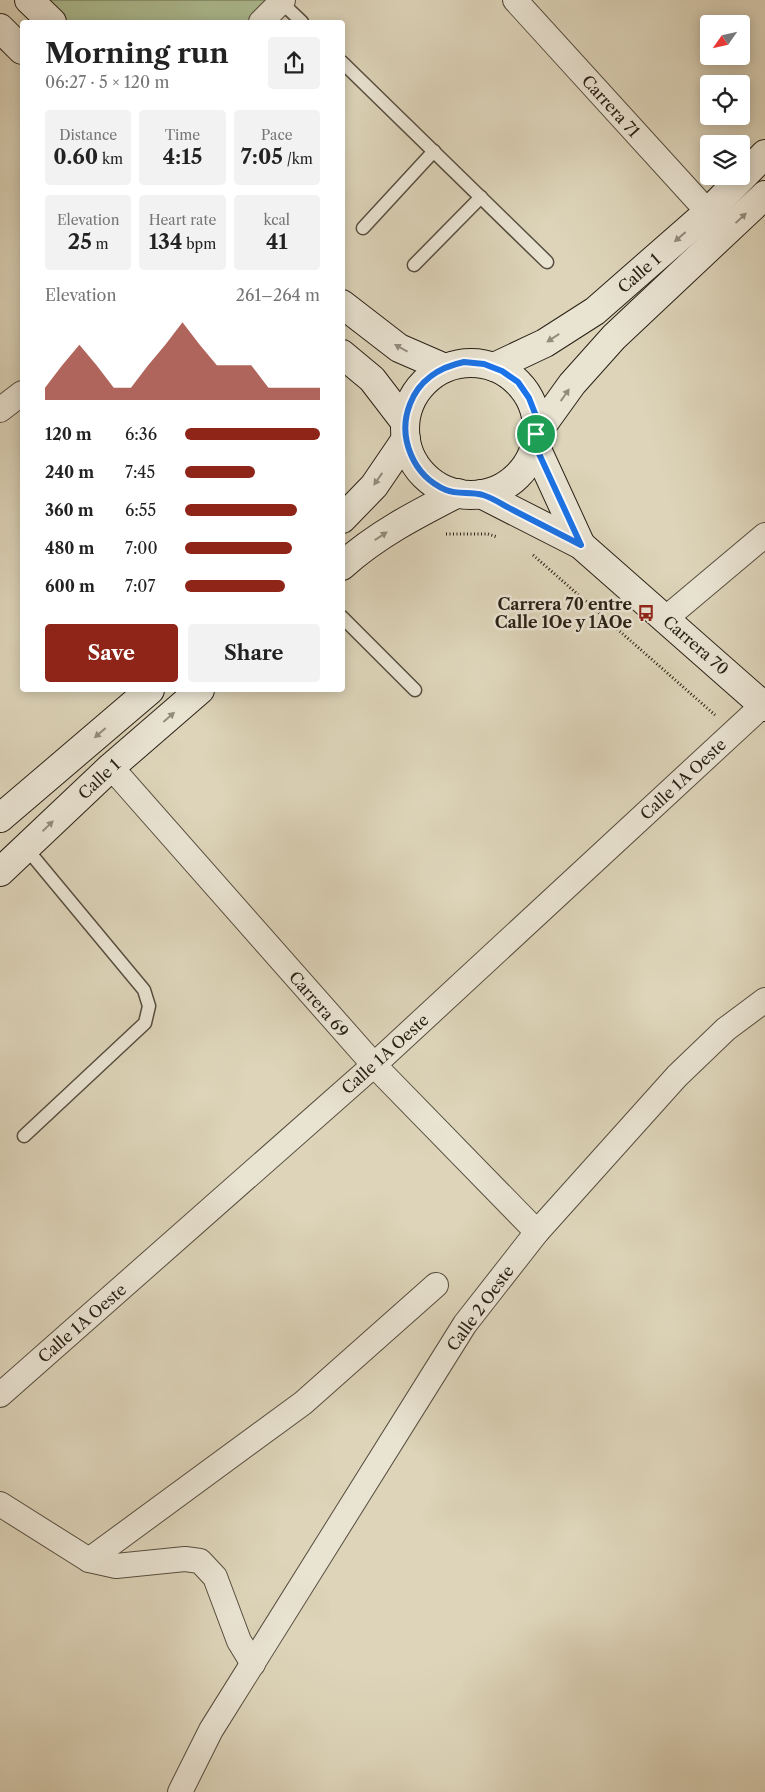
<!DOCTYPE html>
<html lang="en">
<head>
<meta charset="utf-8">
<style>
  :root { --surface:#fff; --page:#f2f2f2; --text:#222; --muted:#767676; --accent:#8f2418 }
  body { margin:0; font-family:"Libre Caslon Text",serif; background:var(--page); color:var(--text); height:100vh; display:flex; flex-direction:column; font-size:19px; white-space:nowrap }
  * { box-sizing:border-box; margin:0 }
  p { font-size:16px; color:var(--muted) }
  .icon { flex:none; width:28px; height:28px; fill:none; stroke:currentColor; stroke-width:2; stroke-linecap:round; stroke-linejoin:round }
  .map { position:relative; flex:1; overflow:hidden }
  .drawer { position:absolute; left:20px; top:20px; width:325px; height:672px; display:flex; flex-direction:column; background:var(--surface); border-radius:5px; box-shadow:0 2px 12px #0003 }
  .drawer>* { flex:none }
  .needle { width:32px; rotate:236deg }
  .fabs { position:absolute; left:700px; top:15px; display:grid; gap:10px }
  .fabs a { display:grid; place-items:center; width:50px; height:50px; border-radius:5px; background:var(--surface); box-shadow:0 2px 12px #0003; font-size:25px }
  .pin { position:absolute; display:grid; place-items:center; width:42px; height:42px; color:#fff; margin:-21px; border:2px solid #fff; border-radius:50%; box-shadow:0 1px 5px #0007 }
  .round { display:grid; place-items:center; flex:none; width:52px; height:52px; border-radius:5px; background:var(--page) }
  .summary { display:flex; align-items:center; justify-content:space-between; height:85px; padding:0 25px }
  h1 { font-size:28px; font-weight:700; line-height:38px }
  .figures { display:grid; grid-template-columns:repeat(3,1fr); gap:8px; height:85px; padding:5px 25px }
  .figures div { display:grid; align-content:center; border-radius:5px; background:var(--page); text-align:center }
  .figures b { font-size:21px; font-weight:700 }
  .figures small { font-size:14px; font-weight:400 }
  .figures p { font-size:14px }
  .chart { height:140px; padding:10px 25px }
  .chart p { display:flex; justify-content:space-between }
  .chart svg { width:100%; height:90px; margin-top:5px; fill:var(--accent); opacity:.7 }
  .button { display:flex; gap:10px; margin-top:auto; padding:10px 25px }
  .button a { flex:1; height:58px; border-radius:5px; background:var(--accent); color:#fff; font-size:20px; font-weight:700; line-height:58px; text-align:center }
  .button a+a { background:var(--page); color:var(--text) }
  ul { padding:0 25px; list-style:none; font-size:16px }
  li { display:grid; grid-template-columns:80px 60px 1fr; align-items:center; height:38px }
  li i { height:12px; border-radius:6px; background:var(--accent) }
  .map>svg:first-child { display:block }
  .green { fill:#adbd92; stroke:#6c6f54 }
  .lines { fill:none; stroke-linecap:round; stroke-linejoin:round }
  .lane-casing { stroke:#574e3f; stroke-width:15 }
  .street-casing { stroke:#574e3f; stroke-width:26 }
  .secondary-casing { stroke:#2a2116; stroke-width:30 }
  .path { stroke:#2a2116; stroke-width:3; stroke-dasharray:1 2.5; stroke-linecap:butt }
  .lane { stroke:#e9e3d2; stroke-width:12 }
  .street { stroke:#e9e3d2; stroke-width:24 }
  .secondary { stroke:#e9e3d2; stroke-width:28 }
  .oneway { fill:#938c7d }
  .route-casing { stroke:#fff; stroke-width:10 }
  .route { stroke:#1a73e8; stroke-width:6 }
  .labels { text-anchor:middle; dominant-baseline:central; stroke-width:5; stroke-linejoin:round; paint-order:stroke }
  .street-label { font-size:16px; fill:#2a2116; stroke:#e9e3d2 }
  .poi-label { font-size:16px; font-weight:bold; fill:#2a2116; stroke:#e9e3d2; text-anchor:end }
</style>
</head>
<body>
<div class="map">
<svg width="765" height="1792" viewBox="0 0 765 1792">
  <rect width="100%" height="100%" fill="#ddd4b9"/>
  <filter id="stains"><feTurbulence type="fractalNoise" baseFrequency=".004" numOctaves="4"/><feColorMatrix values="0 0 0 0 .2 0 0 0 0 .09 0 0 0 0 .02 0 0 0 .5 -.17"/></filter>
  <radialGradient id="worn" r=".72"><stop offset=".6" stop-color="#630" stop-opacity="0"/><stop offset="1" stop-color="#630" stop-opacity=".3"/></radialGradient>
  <path class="green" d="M29 0H283L261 22H52Z"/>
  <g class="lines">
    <g class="lane-casing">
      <g id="lane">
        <path d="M281 2 302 22"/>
        <path d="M342 62 547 262"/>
        <path d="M363 228 434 151"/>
        <path d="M414 265 481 197"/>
        <path d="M342 617 415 690"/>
        <path d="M24 1136 145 1023 149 1006 144 990 26 848"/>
      </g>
    </g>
    <g class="street-casing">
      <g id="street">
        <path d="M515 0 708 212"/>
        <path d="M261 22 283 0"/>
        <path d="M0 410 22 393"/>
        <path d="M665 619 765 535"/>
        <path d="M111 767 374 1065 537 1232"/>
        <path d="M0 1395 374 1065 763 705"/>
        <path d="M0 1504 89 1560 116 1566 185 1559 200 1561 215 1577 239 1641 253 1664"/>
        <path d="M89 1560 303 1403 436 1285"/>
        <path d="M180 1792 211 1730 465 1324 537 1232 677 1076 726 1029 765 1000"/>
      </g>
    </g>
    <g class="secondary-casing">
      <g id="secondary">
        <path d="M29 0 52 22"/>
        <path d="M0 28 22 50"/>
        <path d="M342 304 399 348 445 368"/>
        <path d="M342 354 372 379 405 422"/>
        <circle cx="471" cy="429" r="66"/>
        <path d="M494 367 545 343 595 311 708 212 765 154"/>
        <path d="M536 434 572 384 614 337 765 195"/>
        <path d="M535 445 581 545"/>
        <path d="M481 494 581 545 765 707"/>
        <path d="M342 519 374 486 406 439"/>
        <path d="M342 566C376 535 417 514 458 493"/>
        <path d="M0 818 150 690"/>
        <path d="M0 872 111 767 200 690"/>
      </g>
    </g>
    <g class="path">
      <path d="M446 534H488L497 537"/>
      <path d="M533 555 715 715"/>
    </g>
    <use href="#lane" class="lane"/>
    <use href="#street" class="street"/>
    <use href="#secondary" class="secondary"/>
  </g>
  <defs><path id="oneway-solid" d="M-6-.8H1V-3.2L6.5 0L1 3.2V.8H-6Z" transform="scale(1.25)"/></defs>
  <g class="oneway">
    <use href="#oneway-solid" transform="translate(741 218) rotate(-43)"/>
    <use href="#oneway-solid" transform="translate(680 237) rotate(139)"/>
    <use href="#oneway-solid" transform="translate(553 338) rotate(147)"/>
    <use href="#oneway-solid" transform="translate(401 348) rotate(-151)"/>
    <use href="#oneway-solid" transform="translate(565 395) rotate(-55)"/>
    <use href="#oneway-solid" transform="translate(378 479) rotate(125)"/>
    <use href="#oneway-solid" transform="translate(381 536) rotate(-33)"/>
    <use href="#oneway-solid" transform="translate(169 717) rotate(-41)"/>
    <use href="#oneway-solid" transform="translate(100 733) rotate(139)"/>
    <use href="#oneway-solid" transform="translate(48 826) rotate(-44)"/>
  </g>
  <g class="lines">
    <g class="route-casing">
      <path id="route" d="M464 362 484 364 502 371 518 382 529 398 536 416 535 445 581 545C558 533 536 522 513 510 503 505 493 498 483 495 471 491 458 495 446 490 413 476 397 437 410 404 419 380 440 367 464 362Z"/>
    </g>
    <use href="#route" class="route"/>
  </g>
  <defs>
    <g id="bus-bare" transform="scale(1.35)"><path d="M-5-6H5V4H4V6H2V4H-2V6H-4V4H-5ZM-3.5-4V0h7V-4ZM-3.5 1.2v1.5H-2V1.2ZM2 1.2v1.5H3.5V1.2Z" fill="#8f2418" stroke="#e9e3d2" stroke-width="2.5" paint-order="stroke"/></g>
  </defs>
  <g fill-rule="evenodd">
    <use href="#bus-bare" x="646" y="613"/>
  </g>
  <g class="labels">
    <g class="street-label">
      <text transform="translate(611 106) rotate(48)">Carrera 71</text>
      <text transform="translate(639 273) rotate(-41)">Calle 1</text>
      <text transform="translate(696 645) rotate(41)">Carrera 70</text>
      <text transform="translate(99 779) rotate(-43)">Calle 1</text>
      <text transform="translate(683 779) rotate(-43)">Calle 1A Oeste</text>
      <text transform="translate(319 1004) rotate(49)">Carrera 69</text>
      <text transform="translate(385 1054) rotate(-42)">Calle 1A Oeste</text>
      <text transform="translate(480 1308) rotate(-54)">Calle 2 Oeste</text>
      <text transform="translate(82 1323) rotate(-41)">Calle 1A Oeste</text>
    </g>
    <g class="poi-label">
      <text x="632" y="604">Carrera 70 entre<tspan x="632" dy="18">Calle 1Oe y 1AOe</tspan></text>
    </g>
  </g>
  <rect width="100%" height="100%" filter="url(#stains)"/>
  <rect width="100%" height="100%" fill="url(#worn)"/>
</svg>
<div class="fabs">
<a><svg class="needle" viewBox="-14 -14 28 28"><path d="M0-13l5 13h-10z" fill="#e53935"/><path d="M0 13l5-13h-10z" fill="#767676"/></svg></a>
<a><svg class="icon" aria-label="locate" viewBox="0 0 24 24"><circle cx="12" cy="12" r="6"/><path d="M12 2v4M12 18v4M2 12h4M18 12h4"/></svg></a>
<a><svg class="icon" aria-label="layers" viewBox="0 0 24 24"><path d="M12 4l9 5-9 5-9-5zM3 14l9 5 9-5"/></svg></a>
</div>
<div class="pin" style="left:536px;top:434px;background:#1e9e55"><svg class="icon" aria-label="arrive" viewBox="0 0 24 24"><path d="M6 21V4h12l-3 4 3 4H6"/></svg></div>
<section class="drawer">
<div class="summary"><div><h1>Morning run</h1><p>06:27 · 5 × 120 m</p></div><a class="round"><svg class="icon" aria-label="share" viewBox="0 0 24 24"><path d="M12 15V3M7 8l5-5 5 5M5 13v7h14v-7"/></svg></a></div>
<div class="figures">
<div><p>Distance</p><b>0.60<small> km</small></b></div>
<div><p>Time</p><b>4:15</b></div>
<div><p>Pace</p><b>7:05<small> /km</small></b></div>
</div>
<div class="figures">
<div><p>Elevation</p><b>25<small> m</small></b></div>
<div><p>Heart rate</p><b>134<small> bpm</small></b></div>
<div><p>kcal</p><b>41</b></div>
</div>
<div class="chart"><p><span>Elevation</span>261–264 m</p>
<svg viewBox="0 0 160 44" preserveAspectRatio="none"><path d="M0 44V38L10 27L20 17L30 27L40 38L50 38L60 27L70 17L80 6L90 17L100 27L110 27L120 27L130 38L140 38L150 38L160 38V44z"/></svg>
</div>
<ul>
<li><b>120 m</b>6:36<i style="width:100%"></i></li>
<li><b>240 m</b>7:45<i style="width:52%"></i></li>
<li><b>360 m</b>6:55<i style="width:83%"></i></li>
<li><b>480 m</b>7:00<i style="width:79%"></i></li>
<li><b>600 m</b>7:07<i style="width:74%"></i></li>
</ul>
<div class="button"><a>Save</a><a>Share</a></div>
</section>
</div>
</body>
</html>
